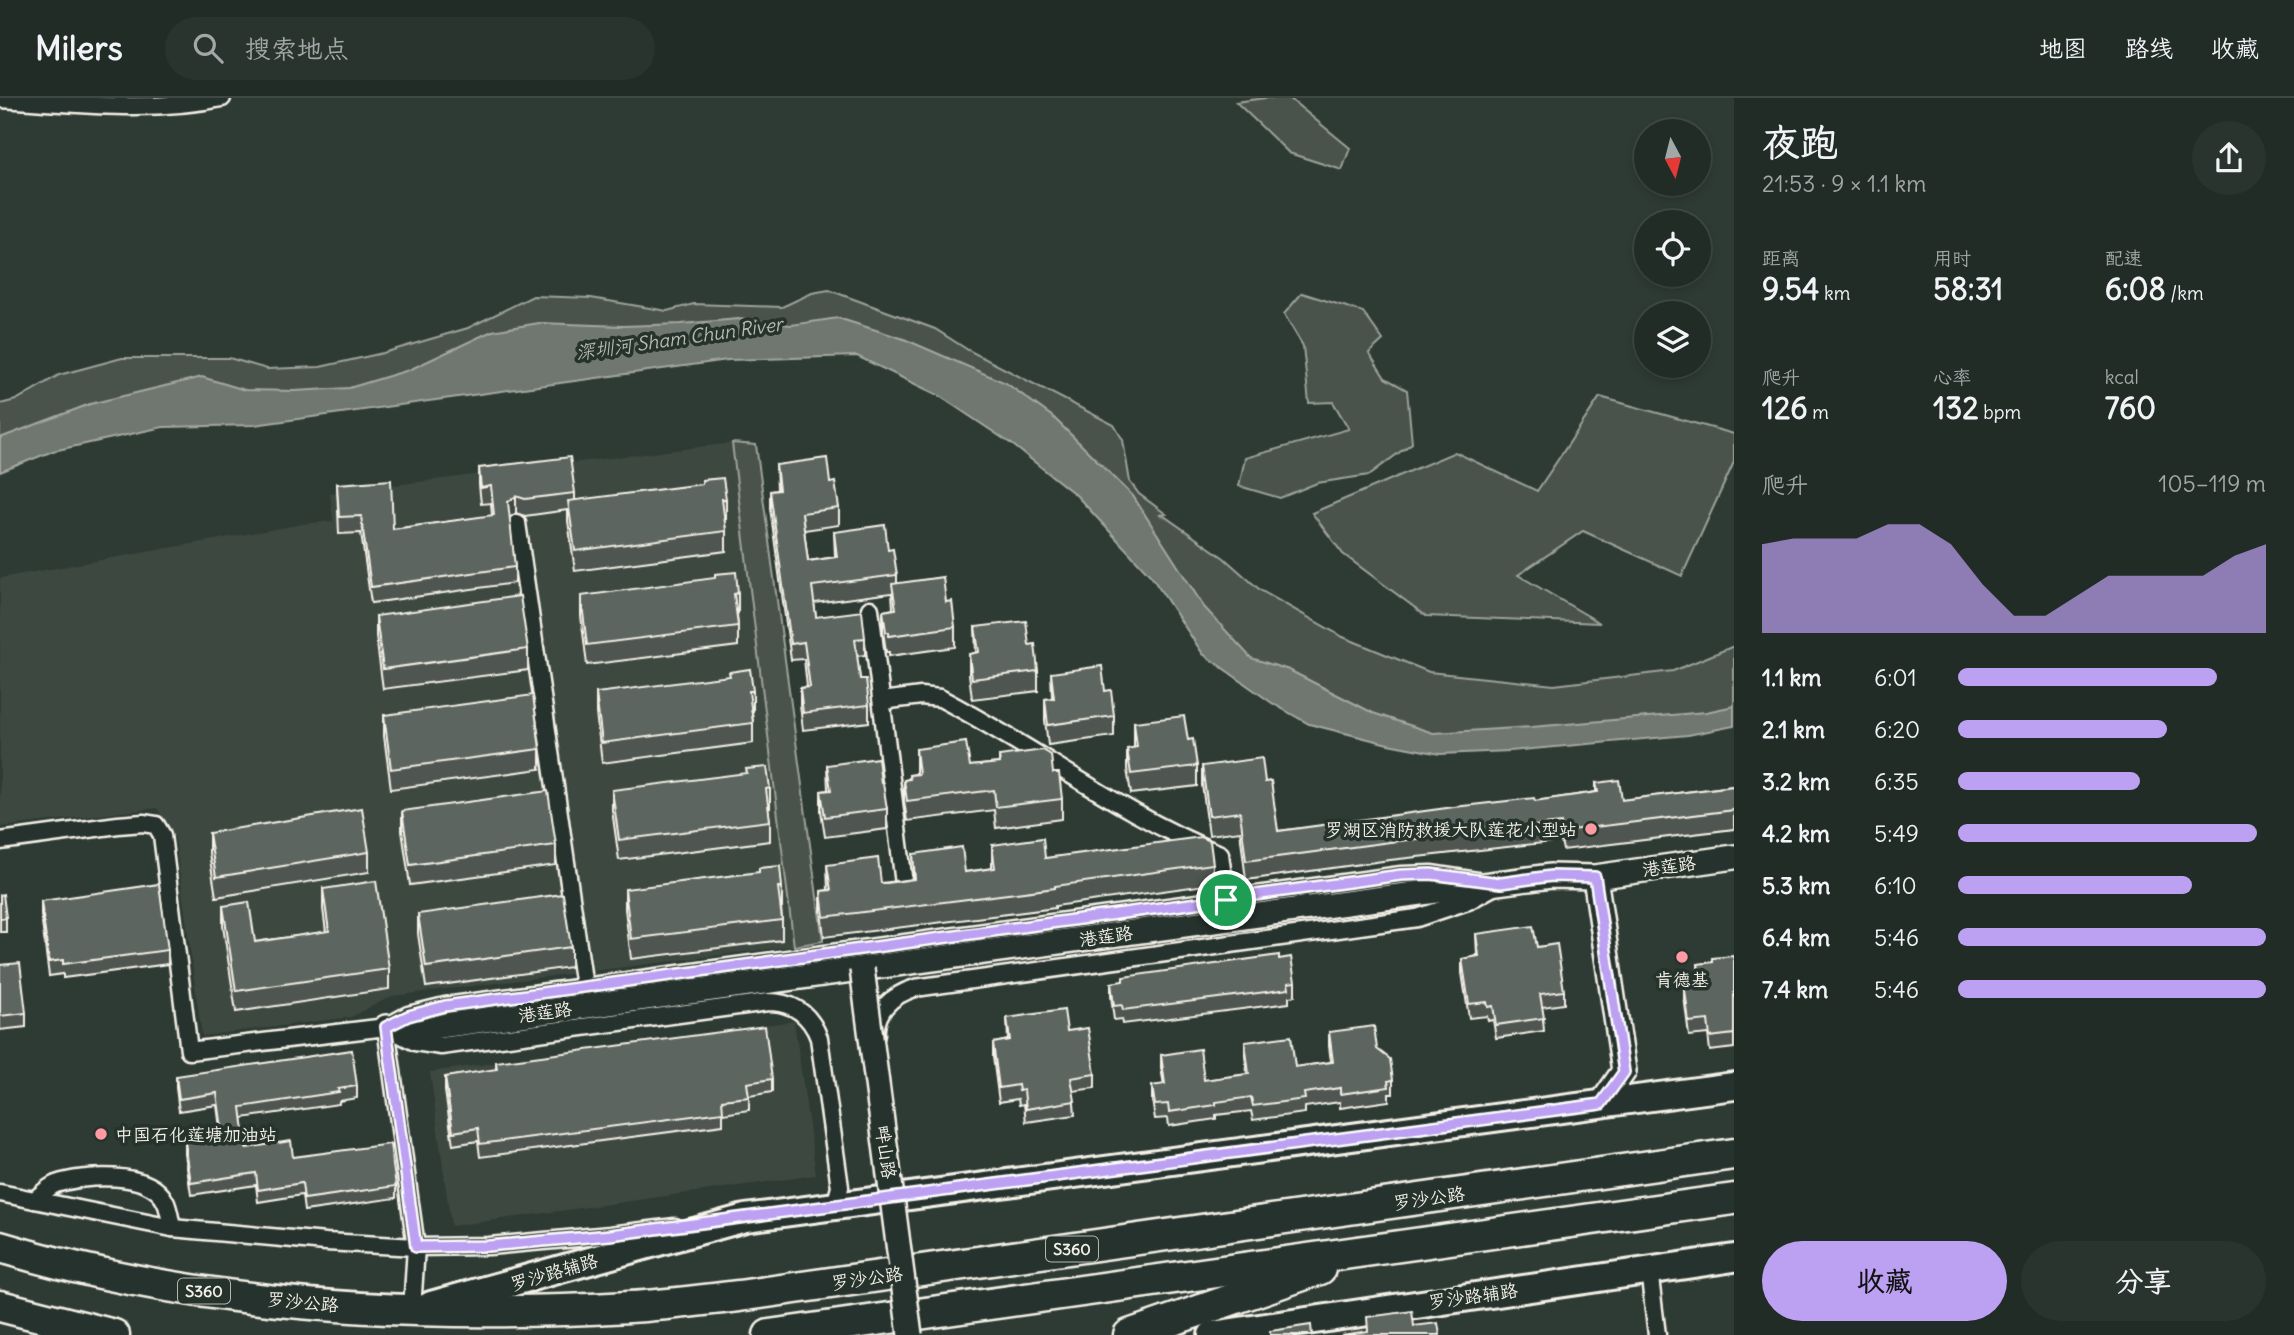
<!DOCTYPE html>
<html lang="zh">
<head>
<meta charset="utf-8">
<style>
  :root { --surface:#222c27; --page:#2a342f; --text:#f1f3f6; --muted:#a2a7a7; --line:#3f4844; --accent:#bca0f2 }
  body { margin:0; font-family:Delius,"LXGW WenKai TC",sans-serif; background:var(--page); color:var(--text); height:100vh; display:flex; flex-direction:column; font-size:26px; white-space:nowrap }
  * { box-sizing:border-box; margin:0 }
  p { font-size:23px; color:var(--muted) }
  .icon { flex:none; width:38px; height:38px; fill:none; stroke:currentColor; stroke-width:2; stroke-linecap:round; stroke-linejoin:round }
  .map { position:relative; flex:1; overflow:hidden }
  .drawer { display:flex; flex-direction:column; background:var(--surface); width:560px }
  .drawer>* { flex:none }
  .needle { width:46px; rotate:173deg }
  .fabs { position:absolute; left:1634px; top:21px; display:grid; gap:14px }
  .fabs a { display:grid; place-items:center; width:77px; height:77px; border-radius:50%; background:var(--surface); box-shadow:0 4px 10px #0003,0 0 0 2px var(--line); font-size:35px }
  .pin { position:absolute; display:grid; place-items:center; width:60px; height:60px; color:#fff; margin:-30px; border:4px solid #fff; border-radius:50%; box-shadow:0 2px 7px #0007 }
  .round { display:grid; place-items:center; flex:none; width:74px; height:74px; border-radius:37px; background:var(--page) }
  .headline { display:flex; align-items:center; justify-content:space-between; height:119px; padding:0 28px }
  h1 { font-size:38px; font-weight:700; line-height:52px }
  .figures { display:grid; grid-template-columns:repeat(3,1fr); gap:10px; height:119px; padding:7px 28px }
  .figures div { display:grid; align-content:center }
  .figures b { font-size:30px; font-weight:700 }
  .figures small { font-size:19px; font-weight:400 }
  .figures p { font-size:19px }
  .chart { height:196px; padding:14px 28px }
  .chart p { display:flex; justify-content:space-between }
  .chart svg { width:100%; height:126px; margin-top:7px; fill:var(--accent); opacity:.7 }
  .action { display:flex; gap:14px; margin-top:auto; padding:14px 28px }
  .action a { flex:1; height:80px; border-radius:42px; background:var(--accent); color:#111; font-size:28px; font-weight:700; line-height:80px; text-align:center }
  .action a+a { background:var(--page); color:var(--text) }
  ul { padding:0 28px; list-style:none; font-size:23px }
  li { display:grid; grid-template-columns:112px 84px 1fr; align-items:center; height:52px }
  li i { height:18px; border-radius:9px; background:var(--accent) }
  header { display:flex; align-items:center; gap:42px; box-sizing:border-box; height:98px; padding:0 35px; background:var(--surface); border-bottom:2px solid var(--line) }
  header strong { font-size:33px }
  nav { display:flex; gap:38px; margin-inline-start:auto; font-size:24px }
  .search { width:490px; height:63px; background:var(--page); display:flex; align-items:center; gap:18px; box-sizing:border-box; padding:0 24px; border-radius:38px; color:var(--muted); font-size:26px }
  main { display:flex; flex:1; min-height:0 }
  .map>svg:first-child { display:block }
  .built { fill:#3c4841 }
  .green { fill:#48524c; stroke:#9ea29a; stroke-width:2 }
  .water { fill:#6f7770; stroke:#a4a8a0; stroke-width:2 }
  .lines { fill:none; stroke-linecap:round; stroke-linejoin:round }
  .street-casing { stroke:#f4f1e8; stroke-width:21 }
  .secondary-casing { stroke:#f4f1e8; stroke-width:28 }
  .primary-casing { stroke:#f4f1e8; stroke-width:32 }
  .highway-casing { stroke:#f4f1e8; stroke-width:35 }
  .street { stroke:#26332d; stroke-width:16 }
  .secondary { stroke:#26332d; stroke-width:23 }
  .primary { stroke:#26332d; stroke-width:26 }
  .highway { stroke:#26332d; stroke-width:30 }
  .secondary-bridge-casing { stroke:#f4f1e8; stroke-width:28; stroke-linecap:butt }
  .secondary-bridge { stroke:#26332d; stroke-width:23 }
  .wall { fill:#4f5751; stroke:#f4f1e8; stroke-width:2 }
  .shaded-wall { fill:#404742; stroke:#f4f1e8; stroke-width:2 }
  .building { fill:#5c655e; stroke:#f4f1e8; stroke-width:2 }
  .route-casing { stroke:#fff; stroke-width:14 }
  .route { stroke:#bca0f2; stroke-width:9 }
  .poi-dot { fill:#ff9aa2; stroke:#26332d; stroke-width:2.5 }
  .labels { text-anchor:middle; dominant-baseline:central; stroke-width:7; stroke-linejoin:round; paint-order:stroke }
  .shield { fill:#26332d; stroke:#b6b8b0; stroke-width:2 }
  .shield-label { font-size:16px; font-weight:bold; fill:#f4f1e8 }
  .poi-label { font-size:18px; fill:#f4f1e8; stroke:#26332d; text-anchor:end }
  .street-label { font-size:18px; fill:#f4f1e8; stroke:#26332d }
  .water-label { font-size:19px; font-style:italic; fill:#b8bab2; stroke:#26332d }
</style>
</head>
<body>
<header>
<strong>Milers</strong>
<div class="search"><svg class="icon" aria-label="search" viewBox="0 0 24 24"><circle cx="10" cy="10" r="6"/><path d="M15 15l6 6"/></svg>搜索地点</div>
<nav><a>地图</a><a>路线</a><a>收藏</a></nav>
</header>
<main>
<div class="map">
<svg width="1734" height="1237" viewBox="0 0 1734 1237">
  <rect width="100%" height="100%" fill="#2e3b34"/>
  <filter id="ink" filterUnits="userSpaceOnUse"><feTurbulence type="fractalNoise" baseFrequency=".0143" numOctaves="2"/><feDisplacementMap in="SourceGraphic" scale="14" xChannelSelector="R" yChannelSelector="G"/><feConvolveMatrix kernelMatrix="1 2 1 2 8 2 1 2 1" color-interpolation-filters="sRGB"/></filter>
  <g filter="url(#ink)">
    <g class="built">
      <path d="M732 345 794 848 392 898 351 919 202 938 175 741 157 710 0 729V480L303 426 333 423 330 395Z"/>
      <path d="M794 923 816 1077 451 1128 430 974Z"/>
    </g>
    <g class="green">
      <path d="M1265 0H1289L1350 50 1342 72 1289 55 1236 4Z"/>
      <path d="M829 192 935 231 968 252 1114 327 1123 342 1130 384 1139 396 1166 416 1159 417 1164 418 1224 460 1260 492 1343 539 1429 574 1554 587 1673 573 1734 548V619L1686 631 1405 636 1262 581 1127 419 893 251 583 268 227 302 0 358V306L16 302 59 277 122 260H229L267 271 320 269 383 255 468 230 533 198 591 200 667 213 694 206 782 209 812 195Z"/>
      <path d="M1302 195 1363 214 1383 242 1369 255 1385 280 1407 292 1412 345 1369 377 1317 385 1280 400 1239 388 1245 360 1349 331 1333 304 1309 305 1303 248 1284 216Z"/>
      <path d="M1600 299 1734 336V364L1682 478 1583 433 1518 477 1600 525 1426 518 1343 456 1312 415 1455 354 1537 393Z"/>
      <path d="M732 345 756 347 823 843 794 848Z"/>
    </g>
    <path class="water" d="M838 220 904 241 1006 285 1053 319 1133 398 1204 509 1251 560 1289 572 1373 615 1433 635 1532 629 1706 614 1734 608V628L1688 637 1510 653 1440 656 1388 646 1309 626 1272 605 1203 556 1151 478 1076 397 1013 347 938 297 857 258 728 262 254 327 163 329 53 353 0 374V340L90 306 202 279 245 292 294 293 349 290 409 272 492 233 539 225 623 228 681 226 738 221 791 227Z"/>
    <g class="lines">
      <g class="street-casing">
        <g id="street">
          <path d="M0 1C73 5 150 15 222 0"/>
          <path d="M517 425 584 889"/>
          <path d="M870 511 904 786"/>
          <path d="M882 603 921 598 940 600C1035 649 1120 716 1220 756L1226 802"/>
          <path d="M0 743 118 727 143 725 156 727 162 737 189 953 386 929 416 1149 412 1212"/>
          <path d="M876 937C874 912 893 897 915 890L1417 820 1468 803 1493 789"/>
          <path d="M0 1095 172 1130 326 1144 416 1149 489 1148 610 1137 675 1129"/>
          <path d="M34 1102C41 1097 48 1089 56 1086 83 1077 150 1072 165 1103 169 1110 170 1121 172 1130"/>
          <path d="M835 1108 840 1089 819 940C810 916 793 904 768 904L441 948 415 944 386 929 408 917 445 908 1401 777 1431 776 1477 783"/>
          <path d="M1649 1172 1657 1237"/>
        </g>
      </g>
      <g class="secondary-casing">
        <g id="secondary">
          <path d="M1595 779 1624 973 1601 1006"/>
          <path d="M386 929 425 930 1376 801 1551 778 1595 779 1734 759"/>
        </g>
      </g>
      <g class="primary-casing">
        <g id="primary">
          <path d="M431 1207 745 1120 1734 988"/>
          <path d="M1212 1237 1734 1160"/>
        </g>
      </g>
      <g class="highway-casing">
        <g id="highway">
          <path d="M0 1149C202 1210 419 1221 629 1209 666 1207 703 1202 739 1198L1734 1056"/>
          <path d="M0 1208 114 1237"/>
          <path d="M769 1237 1734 1101"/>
          <path d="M1129 1237 1320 1171"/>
        </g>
      </g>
      <use href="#street" class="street"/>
      <use href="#secondary" class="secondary"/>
      <use href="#primary" class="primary"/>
      <use href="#highway" class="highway"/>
      <g class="secondary-bridge-casing">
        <path id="secondary-bridge" d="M862 871 910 1237"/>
      </g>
      <use href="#secondary-bridge" class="secondary-bridge"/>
    </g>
    <g class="wall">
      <path d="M776 367 830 385 839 410V427L804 432 808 463 835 459 834 434 888 452 897 477V485L946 504 955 529V549L889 558V554H886L883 533V513L893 511 892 495 814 505 816 519 865 540V557L857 558 860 581 869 607V624L803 632 800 607V590L807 589 804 561 791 562 770 410V393L777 392Z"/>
      <path d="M479 370 575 395V402L726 401V421H724L726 433V453L575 473 568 423V412L525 418 516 415 509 419 515 469V485L371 505 361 435 339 436 337 386 393 431 492 418 491 405 481 406 479 387Z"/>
      <path d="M738 495V515H737L738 528V548L587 567 581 518V498Z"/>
      <path d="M376 518 528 551V572L383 591 376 538Z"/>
      <path d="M975 529 1029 547 1038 573V593L972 601 969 576V556L976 555Z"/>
      <path d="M1051 575 1105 593 1114 618V638L1048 647 1045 622V601L1052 600Z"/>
      <path d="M753 593V613H752L753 625V645L602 665 596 615V595Z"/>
      <path d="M384 617 540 651V671L391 691 384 638Z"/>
      <path d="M1134 624 1188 642 1197 668V688L1131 696 1127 671V651L1134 650Z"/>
      <path d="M916 651 970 668 999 665V658L1053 675 1062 701V721L996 730 994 712 907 723 904 702V682L909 681V677L916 676Z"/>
      <path d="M827 667 881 685 887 711V731L825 739 821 713V693L828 692Z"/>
      <path d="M1202 668 1265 684 1278 733 1535 703 1596 694V685L1622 702 1734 688V731L1563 752 1561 743 1390 762 1246 782 1240 733 1209 737 1202 687Z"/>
      <path d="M770 690V710H768L770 723V743L619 762 612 712V692Z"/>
      <path d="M402 713 556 747V767L410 787 402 733Z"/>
      <path d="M209 735 369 754V774L216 799 209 755Z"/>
      <path d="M992 747 1045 760 1213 766V786L1055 808V810L824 839 821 813V793L828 792 827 767 881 785 914 781 913 756 965 774 992 770Z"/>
      <path d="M782 789V809H781L782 822V842L631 861 625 811V791Z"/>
      <path d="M323 791 389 871V891L236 914 223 828V808L255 844 326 834 323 811Z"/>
      <path d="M0 797 6 820V834H0Z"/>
      <path d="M41 803 168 852V866L63 880V876L49 878 41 817Z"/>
      <path d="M418 816 571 849V869L426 889 418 836Z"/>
      <path d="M1476 836 1537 849 1564 893V906L1542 909 1544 933 1496 940 1493 922 1488 923 1487 918 1469 920 1462 875V861L1477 858Z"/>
      <path d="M1279 861 1295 884V898L1289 899V905L1123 926 1122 921 1114 922 1111 898V885Z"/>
      <path d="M1734 861V950L1710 953 1708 936 1689 938 1684 898V884L1699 883 1698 866Z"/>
      <path d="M0 867 26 915V929L0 932Z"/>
      <path d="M1007 920 1095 976V990L1073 993 1075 1017 1026 1024 1024 1006 1019 1007 1018 1001 999 1004 993 959V945L1008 942Z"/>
      <path d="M1329 934 1377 951 1393 982V996H1389V1003L1340 1010V1004L1305 1009V1015L1253 1022 1251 1013 1216 1017V1021L1169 1028 1168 1020 1155 1021 1152 1002V988L1164 987 1161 970V957L1204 982 1247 976 1245 958V944L1295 969 1331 964 1329 948Z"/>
      <path d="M496 964 772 981V994L749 998V1012L723 1016V1027L480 1059 478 1043 453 1047 445 993V979L496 972Z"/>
      <path d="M176 978 357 988V1000L339 1003V1006L242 1020 246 1050 293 1059 396 1088V1100L304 1113 302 1097 258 1104 256 1087 191 1097 185 1056V1044L221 1038 217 1007 179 1013 176 990Z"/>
    </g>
    <path class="shaded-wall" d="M516 398V415L508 421V404Z"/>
    <g class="building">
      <path d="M570 359 575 395 525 401 516 398 508 404 515 469 371 489 361 418 339 419 337 386 391 382 393 431 494 417 491 388 481 390 479 370Z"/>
      <path d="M827 360 830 385 835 384 839 410 802 415 808 463 837 459 834 434 885 427 888 452 893 451 897 477 812 488 816 519 862 513 865 540 855 541 860 581H866L869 607 803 615 800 590 810 589 804 544 791 546 770 393 779 392 776 367Z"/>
      <path d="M723 380 726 401H722L726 433 575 453 568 403 702 386V382Z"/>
      <path d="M736 474 738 495 734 496 738 528 587 547 581 498 715 480V476Z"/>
      <path d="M943 479 946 504 952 503 955 529 889 538V534H886L883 513 896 511 892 486Z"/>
      <path d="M520 498 528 551 383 571 376 518Z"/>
      <path d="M1026 523 1029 547 1035 546 1038 573 972 581 969 556 979 554 975 529Z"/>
      <path d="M1102 568 1105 593 1111 592 1114 618 1048 627 1045 601 1054 600 1051 575Z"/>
      <path d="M750 571 753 593H749L753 625 602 645 596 595 730 578 729 574Z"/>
      <path d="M533 597 540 651 391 671 384 617Z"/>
      <path d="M1184 618 1188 642 1193 641 1197 668 1131 676 1127 651 1137 649 1134 624Z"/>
      <path d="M966 644 970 668 1000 665 999 658 1043 652 1051 657 1053 675H1059L1062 701 996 709 994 692 907 703 904 682 910 681 909 677 919 676 916 651Z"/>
      <path d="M878 660 881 685H883L887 711 825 719 821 693 831 692 827 667Z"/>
      <path d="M1262 660 1265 684 1271 683 1278 733 1454 709 1534 700 1535 703 1598 694 1596 685 1619 682 1622 702 1734 688V712L1563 733 1561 725 1390 744 1246 763 1240 714 1209 718 1202 668Z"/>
      <path d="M767 669 770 690 766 691 770 723 619 742 612 692 747 675 746 671Z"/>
      <path d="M548 693 556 747 410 767 402 713Z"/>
      <path d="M362 710 369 754 216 779 209 735Z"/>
      <path d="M1201 739 1210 743 1213 766 1055 788V790L824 819 821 793 831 792 827 767 878 760 881 785H887L915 781 913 756 962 749 965 774 995 770 992 747 1043 740 1045 760Z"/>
      <path d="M780 768 782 789H778L782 822 631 841 625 791 759 774V770Z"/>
      <path d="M376 783 389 871 236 893 223 808 249 804 255 844 329 833 323 791Z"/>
      <path d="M159 786 168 852 63 866V862L49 864 41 803Z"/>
      <path d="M3 796 6 820 0 821V797Z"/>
      <path d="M563 796 571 849 426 869 418 816Z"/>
      <path d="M1533 828 1537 849 1557 846 1564 893 1540 896 1544 920 1496 927 1493 908 1488 909 1487 904 1469 906 1462 861 1479 858 1476 836Z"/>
      <path d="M1279 857V861L1291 859 1295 884 1288 885 1289 891 1123 912 1122 907 1114 908 1111 885 1123 883V879Z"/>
      <path d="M1733 858 1734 861V936L1710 939 1708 922 1689 924 1684 884 1701 882 1698 866 1713 864V860Z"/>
      <path d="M20 865 26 915 0 918V867Z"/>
      <path d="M1064 912 1067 933 1088 930 1095 976 1071 980 1075 1003 1026 1011 1024 992 1019 993 1018 987 999 990 993 945 1010 942 1007 920Z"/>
      <path d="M765 928 772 981 747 985 749 999 722 1002 723 1014 480 1046 478 1030 453 1034 445 979 497 971 496 964Z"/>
      <path d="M1374 928 1377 951 1390 961 1393 982 1388 983 1389 989 1340 996V990L1304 995 1305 1001 1253 1008 1251 999 1216 1004V1007L1169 1014 1168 1006 1155 1007 1152 988 1165 986 1161 957 1200 951 1204 982 1249 976 1245 944 1291 938 1295 969 1333 964 1329 934Z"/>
      <path d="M352 952 357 988 338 991 339 994 241 1009 246 1050 291 1043 293 1059 390 1046 396 1088 304 1101 302 1085 258 1092 256 1075 191 1085 185 1044 223 1038 217 995 179 1001 176 978Z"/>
      <path d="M1412 1213 1414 1228 1438 1225 1440 1237H1341L1368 1233 1367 1219Z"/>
      <path d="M1311 1227 1312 1237H1270V1233Z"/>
    </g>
  </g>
  <g class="lines" filter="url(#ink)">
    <g class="route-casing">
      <path id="route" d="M1431 776 1501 785 1551 778 1595 779 1624 974 1601 1006 610 1137 488 1148 416 1149 386 929 408 918 445 908 1401 777Z"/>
    </g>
    <use href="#route" class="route"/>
  </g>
  <g class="poi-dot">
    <circle cx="1591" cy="731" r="7"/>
    <circle cx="1682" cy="859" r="7"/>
    <circle cx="101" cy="1036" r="7"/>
  </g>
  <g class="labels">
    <g class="shield">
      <rect x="1046" y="1138.5" width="52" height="25" rx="5"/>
      <rect x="178" y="1180.5" width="52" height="25" rx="5"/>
    </g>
    <g class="shield-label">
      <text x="1072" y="1151">S360</text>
      <text x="204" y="1193">S360</text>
    </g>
    <g class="poi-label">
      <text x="1577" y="731">罗湖区消防救援大队莲花小型站</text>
      <text x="1682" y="881" text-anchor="middle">肯德基</text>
      <text x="115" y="1036" text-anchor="start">中国石化莲塘加油站</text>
    </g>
    <g class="street-label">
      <text transform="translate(1669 768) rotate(-8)">港莲路</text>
      <text transform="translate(1106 838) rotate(-8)">港莲路</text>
      <text transform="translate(545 914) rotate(-8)">港莲路</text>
      <text transform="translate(886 1054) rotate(82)">畔山路</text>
      <text transform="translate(1429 1100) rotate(-8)">罗沙公路</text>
      <text transform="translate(554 1174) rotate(-16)">罗沙路辅路</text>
      <text transform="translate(867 1180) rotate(-8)">罗沙公路</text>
      <text transform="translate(1473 1198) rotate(-8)">罗沙路辅路</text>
      <text transform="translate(303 1204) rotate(5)">罗沙公路</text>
    </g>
    <g class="water-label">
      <text transform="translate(679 240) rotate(-8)">深圳河 Sham Chun River</text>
    </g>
  </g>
</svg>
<div class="fabs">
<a><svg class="needle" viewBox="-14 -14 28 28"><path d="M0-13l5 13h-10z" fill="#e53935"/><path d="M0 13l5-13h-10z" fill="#a2a7a7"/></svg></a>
<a><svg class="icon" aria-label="locate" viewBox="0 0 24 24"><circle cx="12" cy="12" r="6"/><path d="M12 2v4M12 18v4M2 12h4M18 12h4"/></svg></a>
<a><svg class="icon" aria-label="layers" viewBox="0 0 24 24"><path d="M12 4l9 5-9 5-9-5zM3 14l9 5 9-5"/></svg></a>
</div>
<div class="pin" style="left:1226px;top:802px;background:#1e9e55"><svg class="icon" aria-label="arrive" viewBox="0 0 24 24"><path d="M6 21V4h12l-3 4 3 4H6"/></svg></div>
</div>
<section class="drawer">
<div class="headline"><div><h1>夜跑</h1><p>21:53 · 9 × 1.1 km</p></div><a class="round"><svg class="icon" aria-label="share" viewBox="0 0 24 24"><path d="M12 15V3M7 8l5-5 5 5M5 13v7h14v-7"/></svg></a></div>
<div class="figures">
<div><p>距离</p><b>9.54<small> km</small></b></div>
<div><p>用时</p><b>58:31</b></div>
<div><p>配速</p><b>6:08<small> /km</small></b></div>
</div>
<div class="figures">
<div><p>爬升</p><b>126<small> m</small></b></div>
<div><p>心率</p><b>132<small> bpm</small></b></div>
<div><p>kcal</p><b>760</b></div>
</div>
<div class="chart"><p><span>爬升</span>105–119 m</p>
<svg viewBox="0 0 160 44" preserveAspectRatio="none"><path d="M0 44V13L10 11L20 11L30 11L40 6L50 6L60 13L70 27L80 38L90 38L100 31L110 24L120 24L130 24L140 24L150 17L160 13V44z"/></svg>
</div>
<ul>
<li><b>1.1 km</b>6:01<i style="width:84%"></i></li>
<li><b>2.1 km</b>6:20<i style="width:68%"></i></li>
<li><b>3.2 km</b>6:35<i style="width:59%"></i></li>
<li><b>4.2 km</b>5:49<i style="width:97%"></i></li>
<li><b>5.3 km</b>6:10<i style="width:76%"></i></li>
<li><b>6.4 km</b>5:46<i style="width:100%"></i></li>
<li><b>7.4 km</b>5:46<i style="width:100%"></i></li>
</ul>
<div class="action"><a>收藏</a><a>分享</a></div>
</section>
</main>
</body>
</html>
